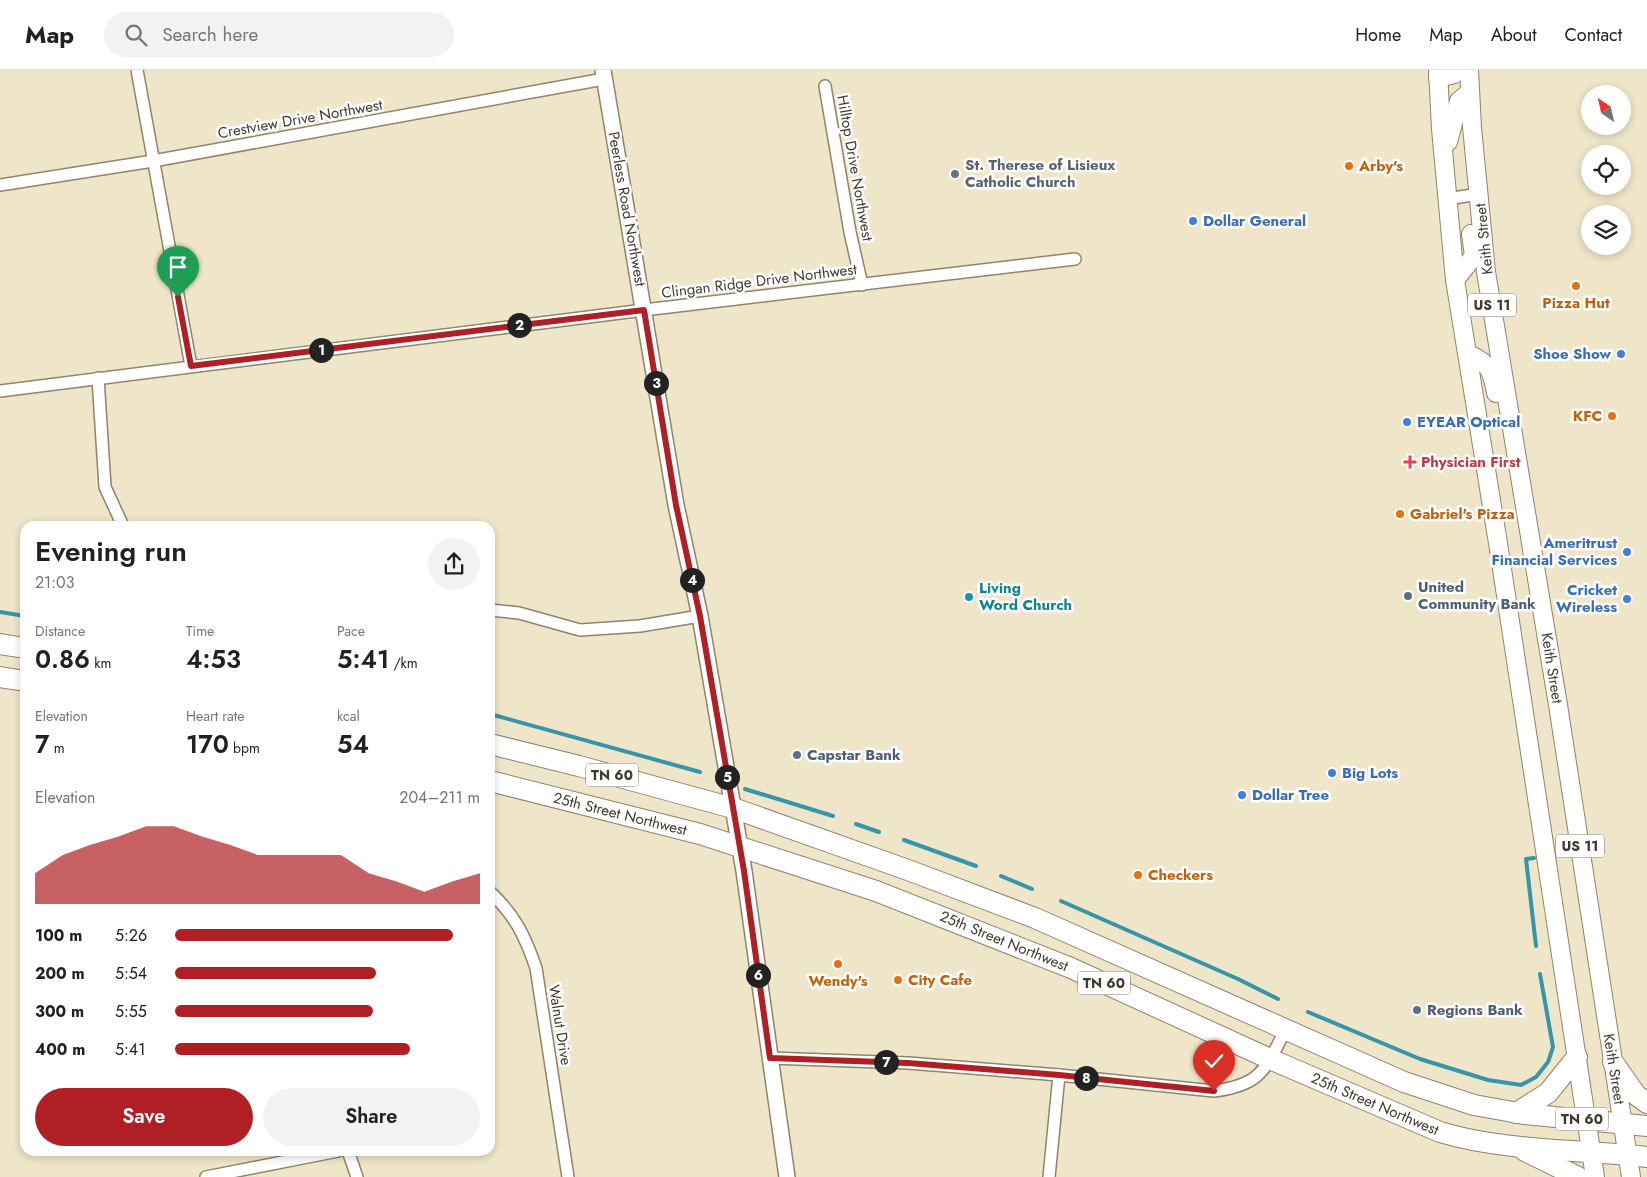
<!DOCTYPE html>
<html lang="en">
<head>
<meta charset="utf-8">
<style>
  :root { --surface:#fff; --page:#f2f2f2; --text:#202124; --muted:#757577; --line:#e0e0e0; --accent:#b01f23 }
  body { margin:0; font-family:Jost,sans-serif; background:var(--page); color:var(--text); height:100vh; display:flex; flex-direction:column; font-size:19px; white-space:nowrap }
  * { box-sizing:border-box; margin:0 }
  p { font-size:16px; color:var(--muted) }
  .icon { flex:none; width:28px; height:28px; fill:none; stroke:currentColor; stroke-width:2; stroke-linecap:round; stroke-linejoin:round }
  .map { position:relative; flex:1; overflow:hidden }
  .details { position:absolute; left:20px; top:451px; width:475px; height:635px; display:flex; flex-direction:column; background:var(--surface); border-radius:15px; box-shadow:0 2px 8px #0003 }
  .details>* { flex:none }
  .needle { width:32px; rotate:326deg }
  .controls { position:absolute; left:1581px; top:15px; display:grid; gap:10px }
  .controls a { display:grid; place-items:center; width:50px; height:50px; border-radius:50%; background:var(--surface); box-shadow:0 2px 8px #0003; font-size:25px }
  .pin { position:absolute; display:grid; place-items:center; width:42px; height:42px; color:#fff; margin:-51px -21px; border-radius:50% 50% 50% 0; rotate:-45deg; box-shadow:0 0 5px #0007 }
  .pin .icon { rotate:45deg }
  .km { position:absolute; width:25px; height:25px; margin:-12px; border-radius:50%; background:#222; color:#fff; font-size:14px; line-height:25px; text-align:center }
  .round { display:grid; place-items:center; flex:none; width:52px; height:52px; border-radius:26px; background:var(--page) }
  .head { display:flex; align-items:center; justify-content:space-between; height:85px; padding:0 15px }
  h1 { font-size:28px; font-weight:600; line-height:38px }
  .metrics { display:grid; grid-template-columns:repeat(3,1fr); gap:8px; height:85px; padding:5px 15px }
  .metrics div { display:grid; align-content:center }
  .metrics b { font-size:25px; font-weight:600 }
  .metrics small { font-size:14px; font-weight:400 }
  .metrics p { font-size:14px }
  .chart { height:140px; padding:10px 15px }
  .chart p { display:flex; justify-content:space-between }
  .chart svg { width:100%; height:90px; margin-top:5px; fill:var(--accent); opacity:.7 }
  .button { display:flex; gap:10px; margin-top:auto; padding:10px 15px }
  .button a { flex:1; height:58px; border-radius:30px; background:var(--accent); color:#fff; font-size:20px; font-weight:600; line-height:58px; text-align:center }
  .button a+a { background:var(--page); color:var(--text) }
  ul { padding:0 15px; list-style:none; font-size:16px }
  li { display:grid; grid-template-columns:80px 60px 1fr; align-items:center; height:38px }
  li i { height:12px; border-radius:6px; background:var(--accent) }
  header { display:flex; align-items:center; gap:30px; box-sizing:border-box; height:70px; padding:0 25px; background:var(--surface); border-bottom:1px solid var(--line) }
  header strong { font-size:24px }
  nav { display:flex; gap:28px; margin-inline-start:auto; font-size:18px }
  .search { width:350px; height:45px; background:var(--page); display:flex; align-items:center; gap:12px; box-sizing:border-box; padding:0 18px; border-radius:28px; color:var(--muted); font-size:19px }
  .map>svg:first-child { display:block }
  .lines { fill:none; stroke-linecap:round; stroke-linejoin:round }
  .stream { stroke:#3695aa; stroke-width:4 }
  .street-casing { stroke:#8e856a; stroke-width:14 }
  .secondary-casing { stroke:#8e856a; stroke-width:18 }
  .primary-casing { stroke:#8e856a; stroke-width:20 }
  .highway-casing { stroke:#8e856a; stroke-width:22 }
  .street { stroke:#fff; stroke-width:11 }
  .secondary { stroke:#fff; stroke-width:15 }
  .primary { stroke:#fff; stroke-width:18 }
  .highway { stroke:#fff; stroke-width:20 }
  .route-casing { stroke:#fff; stroke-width:10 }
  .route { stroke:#b01f23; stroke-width:6 }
  .food-dot { fill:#e8710a; stroke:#fff; stroke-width:2 }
  .worship-dot { fill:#6b7280; stroke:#fff; stroke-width:2 }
  .shop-dot { fill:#3f7fe0; stroke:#fff; stroke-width:2 }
  .health-dot { fill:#e0444e; stroke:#fff; stroke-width:2 }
  .service-dot { fill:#5c6f8a; stroke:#fff; stroke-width:2 }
  .culture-dot { fill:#0f9aa8; stroke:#fff; stroke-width:2 }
  .labels { text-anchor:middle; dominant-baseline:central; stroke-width:5; stroke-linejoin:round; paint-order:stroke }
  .shield { fill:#fff; stroke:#79756d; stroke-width:1 }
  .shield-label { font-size:14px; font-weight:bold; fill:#3f3a2f }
  .street-label { font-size:15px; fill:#3f3a2f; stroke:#fff }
  .worship-label { font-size:15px; font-weight:bold; fill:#5b616d; stroke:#fff; text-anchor:start }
  .food-label { font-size:15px; font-weight:bold; fill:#c56008; stroke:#fff; text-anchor:start }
  .shop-label { font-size:15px; font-weight:bold; fill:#366cbe; stroke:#fff; text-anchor:start }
  .health-label { font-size:15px; font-weight:bold; fill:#be3a42; stroke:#fff; text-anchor:start }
  .service-label { font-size:15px; font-weight:bold; fill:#4e5e75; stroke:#fff; text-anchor:start }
  .culture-label { font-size:15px; font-weight:bold; fill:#0d838f; stroke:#fff; text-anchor:start }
</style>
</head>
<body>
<header>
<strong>Map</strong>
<div class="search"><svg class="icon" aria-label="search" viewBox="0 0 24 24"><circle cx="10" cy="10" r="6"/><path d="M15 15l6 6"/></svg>Search here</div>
<nav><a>Home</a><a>Map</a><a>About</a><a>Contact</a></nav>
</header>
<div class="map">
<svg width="1647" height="1107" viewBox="0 0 1647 1107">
  <rect width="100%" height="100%" fill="#efe5c8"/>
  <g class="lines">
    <g class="stream">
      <path d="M0 542 25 546"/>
      <path d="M490 644 700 702"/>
      <path d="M745 719 833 746"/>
      <path d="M856 754 879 762"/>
      <path d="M904 770 976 796"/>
      <path d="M1534 788 1526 789 1536 876"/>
      <path d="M1001 806 1032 819"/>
      <path d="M1061 831 1238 909 1278 929"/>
      <path d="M1308 942 1420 989 1488 1010 1521 1015 1536 1007 1548 992 1553 977 1540 904"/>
    </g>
    <g class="street-casing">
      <g id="street">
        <path d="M137 0 191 296"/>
        <path d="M825 16 850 162 862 215"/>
        <path d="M0 115 153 91 604 9"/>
        <path d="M1447 129 1479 124"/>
        <path d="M98 308 105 417 123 456"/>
        <path d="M0 321 644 240 1075 189"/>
        <path d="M490 540 519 543 580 560 640 556 700 546"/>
        <path d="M490 822C515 845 525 866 536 898L568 1107"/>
        <path d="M770 988 908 993 1059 1005 1214 1021C1262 1015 1265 999 1286 959"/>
        <path d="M348 1081 357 1107"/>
        <path d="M206 1107 338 1081"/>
        <path d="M1049 1107 1059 1005"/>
      </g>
    </g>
    <g class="secondary-casing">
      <path id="secondary" d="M603 0 676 435 700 546 744 801 787 1107"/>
    </g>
    <g class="primary-casing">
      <g id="primary">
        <path d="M1438 0 1441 59 1455 210 1498 473 1595 1107"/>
        <path d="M1469 0 1472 57 1486 202 1558 635 1631 1107"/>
        <path d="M1438 8 1454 4 1457 0"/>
        <path d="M1448 72 1459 31 1470 22"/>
        <path d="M1455 210 1474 186 1471 164"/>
        <path d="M1468 284C1489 293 1492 300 1496 323"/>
      </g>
    </g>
    <g class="highway-casing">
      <g id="highway">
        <path d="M0 574 25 578"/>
        <path d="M0 607 25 611"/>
        <path d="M490 674 579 696 733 738 908 800 1035 848 1404 1012 1474 1035 1524 1044 1647 1056"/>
        <path d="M490 711 700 764 876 821 1071 898 1270 989 1440 1062C1507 1082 1579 1079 1647 1087"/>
        <path d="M1613 992 1636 1025 1647 1033"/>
        <path d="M1516 1043 1548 1023 1577 987"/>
        <path d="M1525 1081 1578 1107"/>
      </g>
    </g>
    <use href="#street" class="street"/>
    <use href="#secondary" class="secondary"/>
    <use href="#primary" class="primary"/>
    <use href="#highway" class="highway"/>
  </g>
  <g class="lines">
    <g class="route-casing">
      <path id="route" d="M178 227 191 296 644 240 676 435 700 546 744 801 770 988 908 993 1059 1005 1214 1021"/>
    </g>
    <use href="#route" class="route"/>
  </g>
  <g class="food-dot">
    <circle cx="1349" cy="96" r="5"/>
    <circle cx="1576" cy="216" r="5"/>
    <circle cx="1612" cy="346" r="5"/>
    <circle cx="1400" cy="444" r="5"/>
    <circle cx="1138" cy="805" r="5"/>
    <circle cx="838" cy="894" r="5"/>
    <circle cx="898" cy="910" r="5"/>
  </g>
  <circle class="worship-dot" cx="955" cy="104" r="5"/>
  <g class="shop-dot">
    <circle cx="1193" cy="151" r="5"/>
    <circle cx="1621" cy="284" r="5"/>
    <circle cx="1407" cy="352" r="5"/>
    <circle cx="1627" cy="482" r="5"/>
    <circle cx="1627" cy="529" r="5"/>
    <circle cx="1332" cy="703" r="5"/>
    <circle cx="1242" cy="725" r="5"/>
  </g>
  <path class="health-dot" d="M1407.5 384.5h5v5h5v5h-5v5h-5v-5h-5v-5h5z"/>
  <g class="service-dot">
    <circle cx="1408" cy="526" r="5"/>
    <circle cx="797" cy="685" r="5"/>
    <circle cx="1417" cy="940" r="5"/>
  </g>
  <circle class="culture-dot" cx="969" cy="527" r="5"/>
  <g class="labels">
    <g class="shield">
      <rect x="1468" y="223.5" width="48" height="23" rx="4"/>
      <rect x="586" y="693.5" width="52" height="23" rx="4"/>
      <rect x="1556" y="764.5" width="48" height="23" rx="4"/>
      <rect x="1078" y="901.5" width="52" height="23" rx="4"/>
      <rect x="1556" y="1037.5" width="52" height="23" rx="4"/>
    </g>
    <g class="shield-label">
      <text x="1492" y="235">US 11</text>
      <text x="612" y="705">TN 60</text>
      <text x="1580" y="776">US 11</text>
      <text x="1104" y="913">TN 60</text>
      <text x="1582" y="1049">TN 60</text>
    </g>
    <g class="street-label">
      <text transform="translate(300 49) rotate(-10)">Crestview Drive Northwest</text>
      <text transform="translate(855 98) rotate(80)">Hilltop Drive Northwest</text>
      <text transform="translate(627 139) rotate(80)">Peerless Road Northwest</text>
      <text transform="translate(1484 169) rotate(-96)">Keith Street</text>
      <text transform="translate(759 211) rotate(-7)">Clingan Ridge Drive Northwest</text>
      <text transform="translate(1552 598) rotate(81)">Keith Street</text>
      <text transform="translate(620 744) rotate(14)">25th Street Northwest</text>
      <text transform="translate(1004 871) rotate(22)">25th Street Northwest</text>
      <text transform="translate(560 955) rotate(81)">Walnut Drive</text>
      <text transform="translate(1614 999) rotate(81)">Keith Street</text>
      <text transform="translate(1375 1034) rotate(23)">25th Street Northwest</text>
    </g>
    <g class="worship-label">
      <text x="965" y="95">St. Therese of Lisieux<tspan x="965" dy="17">Catholic Church</tspan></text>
    </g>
    <g class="food-label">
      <text x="1359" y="96">Arby's</text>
      <text x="1576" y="233" text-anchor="middle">Pizza Hut</text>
      <text x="1602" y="346" text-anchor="end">KFC</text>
      <text x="1410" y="444">Gabriel's Pizza</text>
      <text x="1148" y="805">Checkers</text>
      <text x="908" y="910">City Cafe</text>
      <text x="838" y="911" text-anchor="middle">Wendy's</text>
    </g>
    <g class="shop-label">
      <text x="1203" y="151">Dollar General</text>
      <text x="1611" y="284" text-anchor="end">Shoe Show</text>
      <text x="1417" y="352">EYEAR Optical</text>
      <text x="1617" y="473" text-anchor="end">Ameritrust<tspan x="1617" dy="17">Financial Services</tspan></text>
      <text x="1617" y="520" text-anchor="end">Cricket<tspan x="1617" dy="17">Wireless</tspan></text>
      <text x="1342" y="703">Big Lots</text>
      <text x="1252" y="725">Dollar Tree</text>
    </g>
    <g class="health-label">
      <text x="1421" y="392">Physician First</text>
    </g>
    <g class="service-label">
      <text x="1418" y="517">United<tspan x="1418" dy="17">Community Bank</tspan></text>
      <text x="807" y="685">Capstar Bank</text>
      <text x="1427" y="940">Regions Bank</text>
    </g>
    <g class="culture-label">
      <text x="979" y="518">Living<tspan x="979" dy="17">Word Church</tspan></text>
    </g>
  </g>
</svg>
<div class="controls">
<a><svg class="needle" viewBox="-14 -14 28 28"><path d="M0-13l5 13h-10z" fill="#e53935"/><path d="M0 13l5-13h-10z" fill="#757577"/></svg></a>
<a><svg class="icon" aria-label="locate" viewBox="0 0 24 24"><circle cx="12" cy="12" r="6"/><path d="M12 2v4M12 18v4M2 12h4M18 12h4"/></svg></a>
<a><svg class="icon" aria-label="layers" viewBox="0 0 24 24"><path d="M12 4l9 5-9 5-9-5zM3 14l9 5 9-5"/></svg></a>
</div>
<div class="pin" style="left:178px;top:227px;background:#1e9e55"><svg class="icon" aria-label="arrive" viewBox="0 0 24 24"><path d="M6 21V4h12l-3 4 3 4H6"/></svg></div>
<div class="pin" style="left:1214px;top:1021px;background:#d93025"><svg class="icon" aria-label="check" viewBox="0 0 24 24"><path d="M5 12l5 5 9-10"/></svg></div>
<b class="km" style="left:321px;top:280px">1</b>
<b class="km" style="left:519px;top:255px">2</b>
<b class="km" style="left:656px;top:313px">3</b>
<b class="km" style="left:692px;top:510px">4</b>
<b class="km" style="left:727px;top:707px">5</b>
<b class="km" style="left:758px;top:905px">6</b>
<b class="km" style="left:886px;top:992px">7</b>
<b class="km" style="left:1086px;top:1008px">8</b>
<section class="details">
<div class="head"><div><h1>Evening run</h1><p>21:03</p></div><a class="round"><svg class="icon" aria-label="share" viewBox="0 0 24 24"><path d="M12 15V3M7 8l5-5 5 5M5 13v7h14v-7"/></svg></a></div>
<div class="metrics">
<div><p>Distance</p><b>0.86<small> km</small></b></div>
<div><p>Time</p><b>4:53</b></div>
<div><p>Pace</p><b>5:41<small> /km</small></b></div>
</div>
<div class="metrics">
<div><p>Elevation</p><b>7<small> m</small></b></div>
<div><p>Heart rate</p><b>170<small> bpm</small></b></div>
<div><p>kcal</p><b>54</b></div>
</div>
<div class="chart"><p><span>Elevation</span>204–211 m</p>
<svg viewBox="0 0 160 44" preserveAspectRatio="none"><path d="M0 44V29L10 20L20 15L30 11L40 6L50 6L60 11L70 15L80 20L90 20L100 20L110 20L120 29L130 33L140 38L150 33L160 29V44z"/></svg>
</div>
<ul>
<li><b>100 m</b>5:26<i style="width:91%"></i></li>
<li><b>200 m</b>5:54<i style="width:66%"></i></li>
<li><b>300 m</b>5:55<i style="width:65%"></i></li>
<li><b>400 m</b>5:41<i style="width:77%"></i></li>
</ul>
<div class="button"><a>Save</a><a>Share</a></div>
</section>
</div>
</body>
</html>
